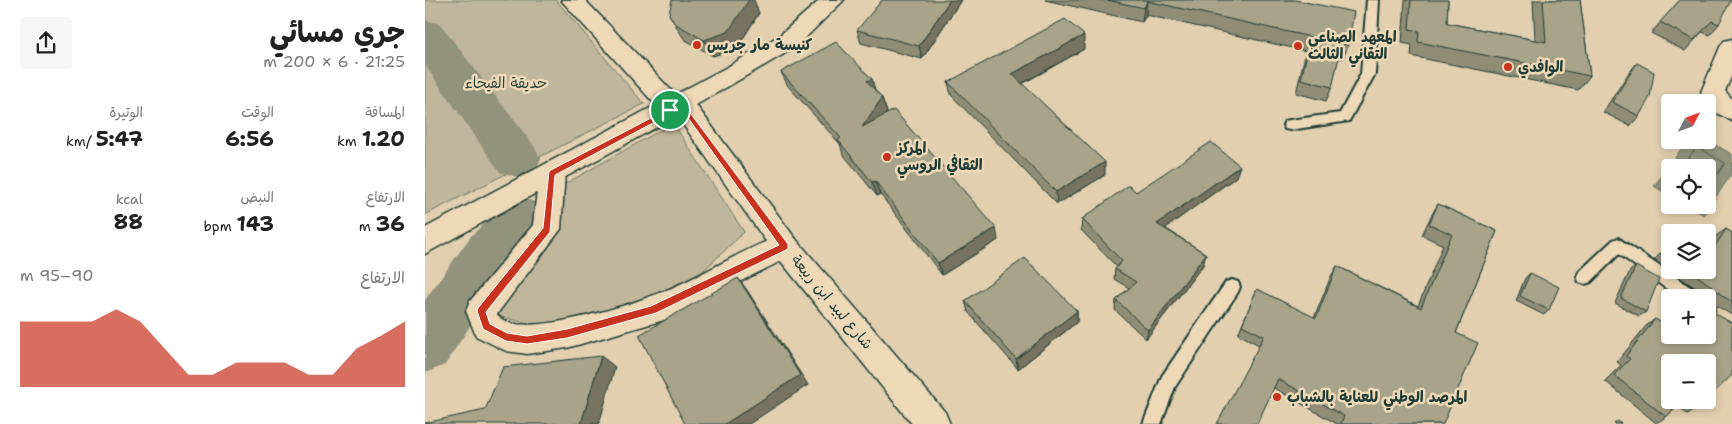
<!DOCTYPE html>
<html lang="ar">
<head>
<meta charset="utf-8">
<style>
  :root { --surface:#fff; --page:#f6f6f6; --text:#222; --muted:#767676; --accent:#c8321e }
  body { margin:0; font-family:"Shantell Sans","Playpen Sans Arabic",sans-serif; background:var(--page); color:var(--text); direction:rtl; height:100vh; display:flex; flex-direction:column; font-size:19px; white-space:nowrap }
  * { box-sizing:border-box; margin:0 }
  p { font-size:16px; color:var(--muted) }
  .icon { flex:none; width:28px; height:28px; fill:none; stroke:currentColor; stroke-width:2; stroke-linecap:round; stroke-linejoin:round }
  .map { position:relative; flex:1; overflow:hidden; direction:ltr }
  .sheet { display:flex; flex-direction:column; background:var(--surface); width:425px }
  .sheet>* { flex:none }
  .needle { width:32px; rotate:49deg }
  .controls { position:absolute; left:1236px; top:94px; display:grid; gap:10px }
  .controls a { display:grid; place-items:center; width:55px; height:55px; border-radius:5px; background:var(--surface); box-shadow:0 2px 8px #0003; font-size:25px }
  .pin { position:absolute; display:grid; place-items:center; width:42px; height:42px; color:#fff; margin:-21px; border:2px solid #fff; border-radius:50%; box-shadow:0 1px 5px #0007 }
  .round { display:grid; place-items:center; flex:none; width:52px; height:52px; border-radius:5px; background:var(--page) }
  .headline { display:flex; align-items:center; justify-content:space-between; height:85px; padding:0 20px }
  h1 { font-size:28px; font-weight:700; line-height:38px }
  .stats { display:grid; grid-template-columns:repeat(3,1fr); gap:8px; height:85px; padding:5px 20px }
  .stats div { display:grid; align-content:center }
  .stats b { font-size:21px; font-weight:700 }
  .stats small { font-size:14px; font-weight:400 }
  .stats p { font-size:14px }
  .chart { height:140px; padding:10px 20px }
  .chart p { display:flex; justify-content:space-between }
  .chart svg { width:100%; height:90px; margin-top:5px; fill:var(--accent); opacity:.7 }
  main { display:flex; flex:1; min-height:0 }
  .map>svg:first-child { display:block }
  .green { fill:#c0b69b; stroke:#707a68 }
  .water { fill:#91937d; stroke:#637160 }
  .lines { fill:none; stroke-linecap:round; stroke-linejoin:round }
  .shore { stroke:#4d5f51; stroke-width:1 }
  .river { fill:#91937d; fill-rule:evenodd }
  .lane-casing { stroke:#1f3d34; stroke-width:4 }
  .street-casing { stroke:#1f3d34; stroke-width:3 }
  .secondary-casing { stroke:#1f3d34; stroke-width:3 }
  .lane { fill:#edd8b7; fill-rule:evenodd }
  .street { fill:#edd8b7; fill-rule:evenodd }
  .secondary { fill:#edd8b7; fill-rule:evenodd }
  .wall { fill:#908d77; stroke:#1f3d34 }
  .shaded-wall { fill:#767361; stroke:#1f3d34 }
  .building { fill:#a8a48a; stroke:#1f3d34 }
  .route { fill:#c8321e; stroke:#fff; fill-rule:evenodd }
  .poi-dot { fill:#c8321e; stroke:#edd8b7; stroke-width:2 }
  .labels { text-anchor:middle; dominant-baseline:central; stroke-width:5; stroke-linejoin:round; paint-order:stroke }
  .poi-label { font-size:15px; font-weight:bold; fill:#1f3d34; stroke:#edd8b7; text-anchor:start }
  .park-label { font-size:15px; fill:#2f493e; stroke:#edd8b7 }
  .street-label { font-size:15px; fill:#1f3d34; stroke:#edd8b7 }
</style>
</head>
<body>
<main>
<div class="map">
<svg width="1307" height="424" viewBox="0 0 1307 424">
  <rect width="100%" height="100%" fill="#e1cfaf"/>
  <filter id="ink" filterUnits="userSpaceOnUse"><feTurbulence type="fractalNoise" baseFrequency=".02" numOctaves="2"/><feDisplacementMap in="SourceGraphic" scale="10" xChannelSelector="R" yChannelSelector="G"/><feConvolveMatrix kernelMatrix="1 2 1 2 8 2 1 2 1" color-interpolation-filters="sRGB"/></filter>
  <g filter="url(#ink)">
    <g class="green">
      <path d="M0 0H131L219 104 0 215Z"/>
      <path d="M248 123 319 232 255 293 117 327 69 315 131 189Z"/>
    </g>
    <path class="water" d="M1263 140H1281L1307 154V173L1279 215 1261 205H1282V168H1245V196L1229 186Z"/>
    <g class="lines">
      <path class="shore" d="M1256 168 1272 147 1300 163 1282 190"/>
      <g class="river">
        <path d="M0 20 15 24 109 146 116 159 109 172 92 177 75 172 0 65Z"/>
        <path d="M98 198 116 204 123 219 116 234 82 268 20 365 0 373V300L46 236 80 204Z"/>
      </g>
      <g class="lane-casing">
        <g id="lane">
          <path d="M942 0H954L950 74 924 121 865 130 860 129 858 125 860 121 865 120 915 113 936 74Z"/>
          <path d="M1193 238 1274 293 1276 298H1254L1194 254 1166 282 1160 284 1154 282 1152 277 1154 272 1188 240Z"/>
          <path d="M807 280 813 282 815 287 813 292 750 387 736 424H718L737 376 801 282Z"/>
        </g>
      </g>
      <g class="street-casing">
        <g id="street">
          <path d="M136 0H160L245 89 257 110 254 116 245 119 236 116 227 101Z"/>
          <path d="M1307 39V75L1300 91 1307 99V121L1288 111 1276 92 1295 47 1299 41Z"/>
          <path d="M127 163 136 166 140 173 136 229 72 314C88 342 196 307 221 298 269 282 312 251 360 234L370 238 374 246 370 254 239 320 142 348 102 354 81 351 51 336 41 311 45 301 108 225 114 173 118 166Z"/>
        </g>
      </g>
      <g class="secondary-casing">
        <path id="secondary" d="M395 0H419L371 47 271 105 370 238 520 412 525 424H487L350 254 252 116 0 254V228L304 66 355 35Z"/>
      </g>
      <use href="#lane" class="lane"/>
      <use href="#street" class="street"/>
      <use href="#secondary" class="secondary"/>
    </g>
    <g class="wall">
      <path d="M536 0 497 59 436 43 432 30Z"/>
      <path d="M620 0H870L923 45 918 59 913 58 907 87 901 101 871 93 881 51 721 15 717 22Z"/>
      <path d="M980 0H1023L1022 23 1110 40 1108 0H1155L1165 76 1153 90 986 56 987 45 977 43Z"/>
      <path d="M1255 0 1294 24 1285 35 1277 32 1260 51 1226 33Z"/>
      <path d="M334 13 312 48 288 56 259 39 244 14Z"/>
      <path d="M659 49 597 84 680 175 632 204 526 95 523 82Z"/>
      <path d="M1212 63 1214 116 1205 126 1178 112 1203 74Z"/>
      <path d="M356 72 450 90 457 98 462 112 459 115 573 240 517 275 455 194 452 196 418 154 415 144 363 86Z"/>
      <path d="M811 177 740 228 781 254 778 265 721 339 690 310 691 300 704 288 689 279 690 269 692 267 656 230 657 219 711 192Z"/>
      <path d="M1013 204 1072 231 1031 333 1018 424H912L849 388 834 345 813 334 832 289 889 318 906 276 912 266 993 306 1018 245 997 235 1006 216Z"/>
      <path d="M1301 229 1307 233V315L1290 305 1282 362 1245 400H1281L1273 409 1262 414 1253 406 1241 417 1231 423 1180 381 1196 365 1192 362 1221 326 1230 319 1245 335H1282V309L1289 304 1275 291 1229 260 1245 244V270H1282V250L1291 236Z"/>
      <path d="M1211 266 1221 312 1214 316 1190 303 1205 271Z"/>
      <path d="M1105 273 1124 310 1119 315 1091 301 1100 278Z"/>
      <path d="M540 301 652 311V322L593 369 543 312Z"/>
    </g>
    <g class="shaded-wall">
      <path d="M324 0H329L334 13 312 48 288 56 279 40Z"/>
      <path d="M525 0H536L497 59 494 46Z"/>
      <path d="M722 1 721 15 717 22 719 8Z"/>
      <path d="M659 35V49L589 88 587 74Z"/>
      <path d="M447 79 451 93 442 81Z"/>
      <path d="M457 98 462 112 442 141 437 127Z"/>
      <path d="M680 162V175L632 204 631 192Z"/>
      <path d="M815 166 811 177 731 235 732 224Z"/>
      <path d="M450 181 455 194 452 196 447 182Z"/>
      <path d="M571 228 573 240 517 275 513 263Z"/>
      <path d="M781 254 778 265 721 339 723 330Z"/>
      <path d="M313 278 322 290 383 385 324 424H300Z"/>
      <path d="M652 311V322L593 369 591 359Z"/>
      <path d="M176 356 190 367 174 424H156Z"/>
    </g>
    <g class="building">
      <path d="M247 0H324L303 32 279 40 249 23 244 14Z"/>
      <path d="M457 0H525L494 46 432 30Z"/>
      <path d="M682 0H870L929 12 923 45 917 44 907 87 876 79 886 37 722 1 719 8Z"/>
      <path d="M986 0H1023L1022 23 1121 42 1118 0H1155L1165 76 993 42 994 31 984 29Z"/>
      <path d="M1255 0H1306L1294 24 1287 21 1269 40 1235 22Z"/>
      <path d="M640 19 659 35 587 74 680 162 631 192 523 82Z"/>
      <path d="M411 42 447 79 442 81 457 98 437 127 469 110 571 228 513 263 450 181 447 182 413 140 416 138 356 72Z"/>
      <path d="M1212 63 1229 72 1225 97 1214 116 1187 102Z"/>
      <path d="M786 142 815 166 732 224 781 254 723 330 691 300 711 282 690 269 697 261 657 219 704 185 711 192Z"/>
      <path d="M1013 204 1072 231 1031 333 1053 343 1018 424H916L919 416 853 379 832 424H792L839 336 817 325 832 289 891 318 912 266 996 308 1027 234 1004 224Z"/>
      <path d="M1301 229 1307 233V302L1298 296 1285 285 1264 270H1282V253L1285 254Z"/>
      <path d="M1245 245V257L1238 252Z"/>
      <path d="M600 258 652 311 591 359 540 301Z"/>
      <path d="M1211 266 1234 279 1221 312 1196 298Z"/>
      <path d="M1105 273 1134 287 1124 310 1095 296Z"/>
      <path d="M313 278 375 375 300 424H260L214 335Z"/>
      <path d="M1290 304 1291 314 1307 323V375L1282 399V362H1245V400H1258L1241 417 1189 375 1205 359 1201 356 1230 319 1245 327V335H1282V311Z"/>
      <path d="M176 356 156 424H0V423L60 410 78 367Z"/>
      <path d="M1263 400H1281L1273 409Z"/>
      <path d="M1193 421 1196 424H1189Z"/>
    </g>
  </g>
  <path class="route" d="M257 102 363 244V249L231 313 142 338 102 344 81 341 58 329 52 311 53 308 118 228 124 171ZM256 108 354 245 226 306 142 329 102 336 82 333 65 324 61 312 125 232 130 175Z"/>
  <g class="poi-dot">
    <circle cx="272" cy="45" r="5"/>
    <circle cx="873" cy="46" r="5"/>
    <circle cx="1083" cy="67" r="5"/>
    <circle cx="462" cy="157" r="5"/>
    <circle cx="852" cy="397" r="5"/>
  </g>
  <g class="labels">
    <g class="poi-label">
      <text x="883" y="37">المعهد الصناعي<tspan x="883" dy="17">التقاني الثالث</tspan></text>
      <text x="282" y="45">كنيسة مار جريس</text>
      <text x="1093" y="67">الوافدي</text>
      <text x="472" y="148">المركز<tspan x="472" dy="17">الثقافي الروسي</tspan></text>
      <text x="862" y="397">المرصد الوطني للعناية بالشباب</text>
    </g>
    <g class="park-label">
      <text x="81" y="83">حديقة الفيحاء</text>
    </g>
    <g class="street-label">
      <text transform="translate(407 302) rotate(50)">شارع لبيد ابن ربيعة</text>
    </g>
  </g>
</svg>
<div class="controls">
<a><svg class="needle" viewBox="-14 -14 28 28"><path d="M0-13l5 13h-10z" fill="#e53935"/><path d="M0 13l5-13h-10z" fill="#767676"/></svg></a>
<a><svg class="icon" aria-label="locate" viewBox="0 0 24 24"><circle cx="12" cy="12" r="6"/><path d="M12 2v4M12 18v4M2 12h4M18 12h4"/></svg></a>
<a><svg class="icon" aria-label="layers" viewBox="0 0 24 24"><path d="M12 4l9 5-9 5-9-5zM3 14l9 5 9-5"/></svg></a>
<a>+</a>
<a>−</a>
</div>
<div class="pin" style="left:245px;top:110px;background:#1e9e55"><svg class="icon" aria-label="arrive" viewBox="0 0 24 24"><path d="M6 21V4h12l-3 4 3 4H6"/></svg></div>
</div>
<section class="sheet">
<div class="headline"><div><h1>جري مسائي</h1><p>21:25 · 6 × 200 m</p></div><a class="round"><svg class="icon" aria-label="share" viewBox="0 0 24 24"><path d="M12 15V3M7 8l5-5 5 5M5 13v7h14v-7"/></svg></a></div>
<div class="stats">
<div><p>المسافة</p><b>1.20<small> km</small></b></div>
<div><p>الوقت</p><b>6:56</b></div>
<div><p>الوتيرة</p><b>5:47<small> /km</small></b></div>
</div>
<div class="stats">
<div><p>الارتفاع</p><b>36<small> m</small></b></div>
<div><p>النبض</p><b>143<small> bpm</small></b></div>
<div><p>kcal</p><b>88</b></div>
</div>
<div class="chart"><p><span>الارتفاع</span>90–95 m</p>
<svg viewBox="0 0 160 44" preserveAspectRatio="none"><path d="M0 44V12L10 12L20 12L30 12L40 6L50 12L60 25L70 38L80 38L90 32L100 32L110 32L120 38L130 38L140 25L150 19L160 12V44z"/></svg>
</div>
</section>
</main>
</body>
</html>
